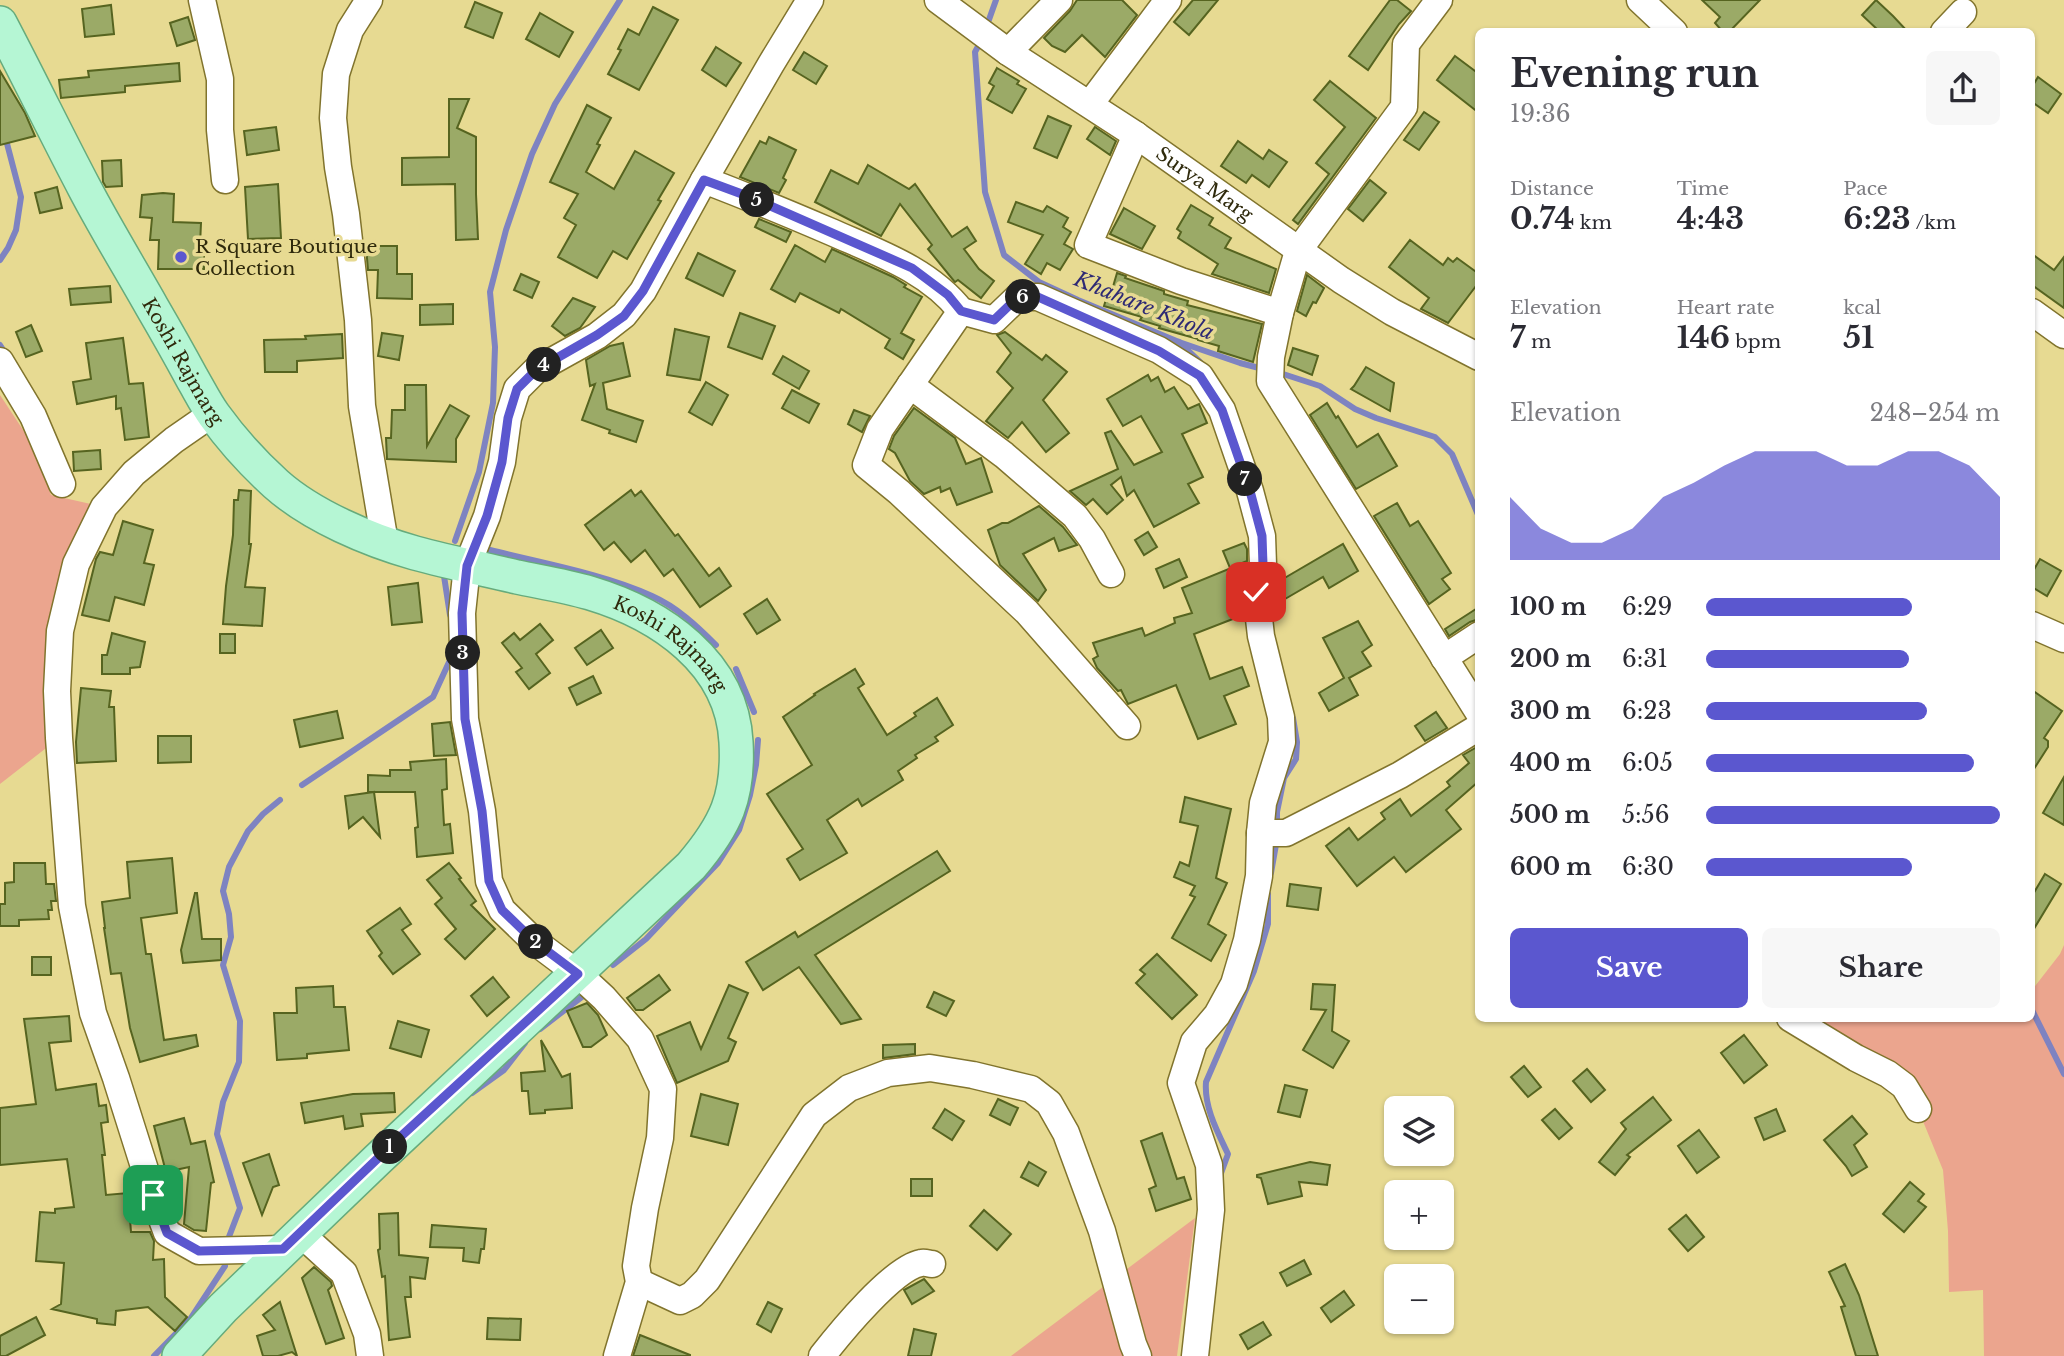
<!DOCTYPE html>
<html lang="en">
<head>
<meta charset="utf-8">
<style>
  :root { --surface:#fff; --page:#f7f7f7; --text:#2b2b33; --muted:#7c7c81; --accent:#5b57cf }
  body { margin:0; font-family:"Libre Baskerville",serif; background:var(--page); color:var(--text); height:100vh; display:flex; flex-direction:column; font-size:26px; white-space:nowrap }
  * { box-sizing:border-box; margin:0 }
  p { font-size:23px; color:var(--muted) }
  .icon { flex:none; width:38px; height:38px; fill:none; stroke:currentColor; stroke-width:2; stroke-linecap:round; stroke-linejoin:round }
  .map { position:relative; flex:1; overflow:hidden }
  .drawer { position:absolute; left:1475px; top:28px; width:560px; height:994px; display:flex; flex-direction:column; background:var(--surface); border-radius:10px; box-shadow:0 2px 5px #0004 }
  .drawer>* { flex:none }
  .tools { position:absolute; left:1384px; top:1096px; display:grid; gap:14px }
  .tools a { display:grid; place-items:center; width:70px; height:70px; border-radius:10px; background:var(--surface); box-shadow:0 2px 5px #0004; font-size:35px }
  .pin { position:absolute; display:grid; place-items:center; width:60px; height:60px; color:#fff; margin:-30px; border-radius:14px; box-shadow:0 4px 10px #0006 }
  .km { position:absolute; width:35px; height:35px; margin:-18px; border-radius:50%; background:#222; color:#fff; font-size:19px; line-height:35px; text-align:center }
  .round { display:grid; place-items:center; flex:none; width:74px; height:74px; border-radius:10px; background:var(--page) }
  .overview { display:flex; align-items:center; justify-content:space-between; height:119px; padding:0 35px }
  h1 { font-size:38px; font-weight:800; line-height:52px }
  .metrics { display:grid; grid-template-columns:repeat(3,1fr); gap:10px; height:119px; padding:7px 35px }
  .metrics div { display:grid; align-content:center }
  .metrics b { font-size:30px; font-weight:800 }
  .metrics small { font-size:19px; font-weight:400 }
  .metrics p { font-size:19px }
  .chart { height:196px; padding:14px 35px }
  .chart p { display:flex; justify-content:space-between }
  .chart svg { width:100%; height:126px; margin-top:7px; fill:var(--accent); opacity:.7 }
  .action { display:flex; gap:14px; margin-top:auto; padding:14px 35px }
  .action a { flex:1; height:80px; border-radius:10px; background:var(--accent); color:#fff; font-size:28px; font-weight:800; line-height:80px; text-align:center }
  .action a+a { background:var(--page); color:var(--text) }
  ul { padding:0 35px; list-style:none; font-size:23px }
  li { display:grid; grid-template-columns:112px 84px 1fr; align-items:center; height:52px }
  li i { height:18px; border-radius:9px; background:var(--accent) }
  .map>svg:first-child { display:block }
  .green { fill:#eba58e }
  .lines { fill:none; stroke-linecap:round; stroke-linejoin:round }
  .stream { stroke:#7e83c1; stroke-width:6 }
  .building { fill:#9baa67; stroke:#566420; stroke-width:2 }
  .minor-casing { stroke:#81742d; stroke-width:29 }
  .major-casing { stroke:#66ab7c; stroke-width:36 }
  .minor { stroke:#fff; stroke-width:26 }
  .major { stroke:#b5f6d4; stroke-width:33 }
  .route-casing { stroke:#fff; stroke-width:14 }
  .route { stroke:#5b57cf; stroke-width:9 }
  .poi-dot { fill:#5b57cf; stroke:#e7da92; stroke-width:2.5 }
  .labels { text-anchor:middle; dominant-baseline:central; stroke-width:7; stroke-linejoin:round; paint-order:stroke }
  .street-label { font-size:19px; fill:#2f2a0c; stroke:#e7da92 }
  .poi-label { font-size:19px; fill:#2f2a0c; stroke:#e7da92; text-anchor:start }
  .water-label { font-size:21px; font-style:italic; fill:#2e2a74; stroke:#e7da92 }
</style>
</head>
<body>
<div class="map">
<svg width="2064" height="1356" viewBox="0 0 2064 1356">
  <rect width="100%" height="100%" fill="#e7da92"/>
  <g class="green">
    <path d="M0 395 29 439 51 495 104 507 76 564 59 738 0 784Z"/>
    <path d="M2064 945V1356H1984L1983 1290 1949 1292 1948 1231 1943 1170 1918 1109 1790 1019 2032 1018V990L2060 954Z"/>
    <path d="M1195 1218 1177 1356H1011Z"/>
  </g>
  <g class="lines">
    <g class="stream">
      <path d="M986 28 996 0"/>
      <path d="M981 41 975 52 985 192 1004 255 1039 282 1078 300 1179 342 1240 363 1263 369"/>
      <path d="M0 260 8 248 16 230 21 197 5 136"/>
      <path d="M1179 342 1200 362"/>
      <path d="M0 345 7 356"/>
      <path d="M1277 372 1320 386 1355 409 1376 418 1435 437 1452 454 1479 517"/>
      <path d="M455 541 479 472 493 403 495 347 490 292 506 230 532 154 555 104 620 0"/>
      <path d="M490 550C541 563 604 574 652 596 677 607 697 626 716 645"/>
      <path d="M444 576 450 615"/>
      <path d="M1270 613 1271 578"/>
      <path d="M736 669 754 712"/>
      <path d="M302 785 433 697 450 660 451 646"/>
      <path d="M1277 828V812L1284 778 1296 759 1297 742 1293 718"/>
      <path d="M1271 873 1277 839"/>
      <path d="M613 965 646 939 718 863 739 830 750 795 756 765 758 740"/>
      <path d="M2032 1010 2064 1074"/>
      <path d="M540 1029 583 996"/>
      <path d="M472 1093 504 1070 525 1043"/>
      <path d="M1220 1176 1228 1154C1217 1131 1204 1107 1206 1082L1254 971 1268 924V894"/>
      <path d="M227 1242 240 1208 217 1134 223 1102 239 1062 240 1021 223 965 231 937 229 914 223 891 229 867 248 831 263 814 280 800"/>
      <path d="M154 1356 191 1318 225 1266"/>
    </g>
  </g>
  <g class="building">
    <path d="M1077 0H1122L1137 15 1105 57 1082 35 1065 52 1052 46 1044 38 1070 11Z"/>
    <path d="M1193 0H1218L1189 35 1174 22Z"/>
    <path d="M1390 0H1397L1411 11 1399 24 1368 70 1349 56Z"/>
    <path d="M1702 0H1760L1729 32H1723L1715 23 1720 17Z"/>
    <path d="M1876 0 1893 16 1908 32H1880L1862 15Z"/>
    <path d="M475 2 502 13 493 38 465 27Z"/>
    <path d="M111 5 114 34 85 37 82 9Z"/>
    <path d="M653 7 678 20 639 90 608 74 621 50 618 49 628 29 639 35Z"/>
    <path d="M540 13 573 32 559 57 526 39Z"/>
    <path d="M188 17 195 40 177 46 170 23Z"/>
    <path d="M716 47 741 63 726 86 702 70Z"/>
    <path d="M804 52 827 66 816 84 793 70Z"/>
    <path d="M1455 56 1479 74V113L1437 80Z"/>
    <path d="M179 63 180 81 125 86V92L61 98 59 80 89 77 88 71Z"/>
    <path d="M997 68 1019 81 1017 84 1026 89 1012 113 987 99 994 86 989 83Z"/>
    <path d="M0 71 25 113 35 136 0 145Z"/>
    <path d="M2038 77 2061 94 2048 113 2032 102V87Z"/>
    <path d="M1330 81 1376 118 1298 224 1293 220 1329 174 1316 163 1345 127 1314 100Z"/>
    <path d="M449 99H469L457 128 476 137V194L478 239 456 240 455 184 402 185V158L449 157Z"/>
    <path d="M587 105 611 118 597 144 600 145 586 172 614 189 635 151 674 173 658 200 661 201 627 259 613 251 597 278 558 257 576 225 564 218 578 194 550 182Z"/>
    <path d="M1424 112 1439 122 1419 150 1404 140Z"/>
    <path d="M1048 116 1071 126 1057 158 1034 148Z"/>
    <path d="M276 127 279 150 247 155 244 131Z"/>
    <path d="M1095 127 1116 141 1110 155 1087 139Z"/>
    <path d="M769 137 796 150 783 178 786 180 779 193 740 177 760 141 766 144Z"/>
    <path d="M1238 141 1263 159 1269 150 1287 162 1269 187 1252 175 1246 183 1221 166Z"/>
    <path d="M121 160 122 186 106 187 103 182 102 161Z"/>
    <path d="M868 165 909 189 915 184 952 237 967 227 976 241 964 249 979 269 994 281 981 298 958 280 955 282 954 281 928 249 932 245 900 204 881 236 815 202 831 170 858 184Z"/>
    <path d="M1370 180 1386 193 1363 221 1348 209Z"/>
    <path d="M278 184 281 238 248 239 245 187Z"/>
    <path d="M57 187 62 208 40 213 35 193Z"/>
    <path d="M163 193 174 194 173 222 201 223 200 245H204V269H158L159 240H150L152 218 140 217 142 195Z"/>
    <path d="M1016 202 1043 212 1047 206 1068 218 1063 227 1071 232 1064 244 1073 249 1060 270 1047 263 1041 274 1025 264 1043 235 1008 222Z"/>
    <path d="M1191 205 1213 218 1209 225 1231 238 1225 248 1276 269 1269 293 1212 274 1218 264 1178 238 1181 232 1177 229Z"/>
    <path d="M1124 208 1155 226 1142 249 1110 234Z"/>
    <path d="M759 219 791 232 786 242 755 227Z"/>
    <path d="M1410 240 1443 265 1448 258 1453 262 1457 258 1479 274V282L1448 323 1421 309 1429 298 1389 267Z"/>
    <path d="M795 245 825 262 832 249 893 277 906 285 904 287 922 297 901 333 914 340 903 359 885 348 890 339 841 309 839 313 800 293 795 302 771 289Z"/>
    <path d="M366 246H397V274H412V299L377 298 378 270H368Z"/>
    <path d="M698 253 735 271 723 296 686 278Z"/>
    <path d="M2032 254 2054 270 2064 257V308L2032 285Z"/>
    <path d="M1117 273 1126 276 1125 278 1164 291V294L1188 301 1187 305 1262 324 1253 362 1218 351 1219 346 1198 340V339L1159 328 1160 326 1140 320 1142 317 1104 306 1109 289 1112 290Z"/>
    <path d="M521 274 539 282 532 298 514 290Z"/>
    <path d="M1307 275 1324 288 1316 303 1313 302 1306 316 1297 311Z"/>
    <path d="M110 286 111 302 71 305 69 289Z"/>
    <path d="M573 298 595 307 580 328 565 336 552 326Z"/>
    <path d="M453 304V324L420 325V305Z"/>
    <path d="M740 313 775 326 762 359 728 347Z"/>
    <path d="M31 325 42 351 26 357 16 332Z"/>
    <path d="M675 329 709 337 700 380 667 375Z"/>
    <path d="M1005 332 1042 360 1046 355 1067 372 1043 400 1069 433 1046 452 1022 422 1008 438 986 421 1013 388 997 372 1011 353 997 335Z"/>
    <path d="M382 333 403 336 399 360 378 356Z"/>
    <path d="M342 334 343 358 297 361V372H265L264 340 306 339 305 336Z"/>
    <path d="M123 338 129 384 143 383 149 437 125 440 121 408 116 409V396L77 404 73 382 91 379 86 343Z"/>
    <path d="M623 343 630 376 603 383 607 409 643 421 636 442 609 433 610 430 582 420 595 384 590 386 586 360 610 346Z"/>
    <path d="M1293 348 1318 356 1312 375 1288 365Z"/>
    <path d="M783 356 809 371 799 389 773 374Z"/>
    <path d="M1366 367 1394 383 1390 411 1351 389 1354 386Z"/>
    <path d="M1148 375 1151 381 1158 377 1165 392 1174 387 1188 409 1199 404 1207 423 1182 434 1203 477 1188 484 1199 503 1154 527 1134 490 1127 496 1121 477 1111 485 1123 500 1107 514 1093 499 1086 505 1070 491 1118 469 1105 433 1111 431 1134 465 1162 452 1141 416 1123 426 1107 399Z"/>
    <path d="M706 382 728 395 712 425 689 412Z"/>
    <path d="M405 385H426L427 446 450 405 469 416 456 439V462L387 459 386 438H391L392 410H405Z"/>
    <path d="M792 390 819 404 809 423 782 408Z"/>
    <path d="M1327 403 1336 418 1338 416 1357 447 1378 434 1397 466 1356 489 1310 415Z"/>
    <path d="M914 408 955 438 966 464 981 458 992 492 957 505 950 488 941 492 940 487 924 494 910 481 895 453 889 449 894 436Z"/>
    <path d="M854 410 870 416 862 432 848 424Z"/>
    <path d="M100 450 101 469 74 471 73 452Z"/>
    <path d="M239 490 251 491 249 544H251L245 587 265 588 262 626 223 624 226 586 233 535 234 500H238Z"/>
    <path d="M631 490 635 496 641 491 675 536 678 534 709 576 719 568 731 586 700 607 673 569 664 576 645 550 631 562 614 542 604 550 585 525Z"/>
    <path d="M1397 503 1410 526 1418 521 1451 573 1442 579 1450 589 1429 604 1374 516Z"/>
    <path d="M1039 506 1063 527 1077 545 1059 551 1054 538 1023 554 1046 590 1038 601 1000 565 988 530 1002 523H1008Z"/>
    <path d="M123 521 153 530 144 563 154 565 144 605 115 597 109 621 82 615 96 559 100 552 113 555Z"/>
    <path d="M1148 532 1157 547 1144 555 1135 540Z"/>
    <path d="M1244 543 1247 549V561L1230 568 1223 551Z"/>
    <path d="M1343 544 1358 571 1329 588 1323 577 1285 599 1276 583Z"/>
    <path d="M1179 559 1187 577 1164 588 1156 569Z"/>
    <path d="M2040 559 2061 571 2047 596 2032 587V573Z"/>
    <path d="M1231 568 1240 593 1243 615 1194 634 1210 679 1242 667 1249 686 1224 696 1236 724 1198 739 1176 685 1128 704 1121 690 1118 691 1097 668 1093 659 1098 656 1093 643 1142 628 1145 636 1175 623 1174 618 1192 613 1182 588Z"/>
    <path d="M418 583 422 622 392 625 388 587Z"/>
    <path d="M767 599 780 620 757 634 744 614Z"/>
    <path d="M1479 607V619L1470 622 1449 636 1445 629Z"/>
    <path d="M1358 621 1372 645 1362 652 1371 666 1349 678 1358 695 1329 711 1319 693 1344 678 1323 638Z"/>
    <path d="M540 624 553 640 536 654 550 673 529 689 516 672 522 668 502 643 514 633 520 640Z"/>
    <path d="M601 630 613 648 587 665 575 648Z"/>
    <path d="M112 633 145 642 140 667 130 668V674H102V655H107Z"/>
    <rect x="220" y="634" width="15" height="19"/>
    <path d="M855 669 864 684 858 688 887 735 916 716 914 713 937 698 953 725 935 737 938 741 915 755 917 758 898 771 903 780 862 806 858 799 827 820 847 853 800 880 787 859 803 849 767 794 812 765 783 717 815 695 814 694Z"/>
    <path d="M593 676 601 693 577 705 569 688Z"/>
    <path d="M81 688 111 691 109 707H114L116 761 77 763 76 742Z"/>
    <path d="M2032 690 2062 711 2044 738 2048 741V747L2032 772Z"/>
    <path d="M337 711 343 738 300 747 294 720Z"/>
    <path d="M1436 712 1447 728 1425 741 1415 726Z"/>
    <path d="M450 722 456 755 434 756 432 724Z"/>
    <path d="M158 736H191V762L158 763Z"/>
    <path d="M1477 747 1479 750V781L1446 810 1461 829 1406 872 1394 857 1357 886 1326 846 1349 828 1358 840 1385 819 1381 813 1400 799 1411 816 1450 786 1447 782 1469 763 1463 755Z"/>
    <path d="M446 759 447 789 442 790 444 825 450 824 453 853 417 857 415 828 418 827 415 792H368V775L390 776V770H411L410 762Z"/>
    <path d="M2064 777V825L2043 813Z"/>
    <path d="M374 792 380 837 363 817 349 828 345 796Z"/>
    <path d="M1185 797 1231 809 1216 878 1227 883 1208 924 1226 935 1211 961 1172 938 1195 897 1190 895 1195 886 1174 877 1180 862 1189 866 1198 826 1180 822Z"/>
    <path d="M937 851 950 871 815 955 861 1019 841 1024 799 967 763 990 746 962 795 932 798 937Z"/>
    <path d="M172 858 177 913 141 918 146 954H151L164 1040 196 1035 198 1046 140 1062 130 1028 121 973 111 974 104 928H105L102 902 130 898 127 862Z"/>
    <path d="M14 863H45L46 884H54L56 901H51L52 910H48L49 919 19 920V926H0V904H5V883L14 882Z"/>
    <path d="M449 863 461 878 459 879 476 901 471 905 495 929 465 959 445 939 456 929 435 904 442 898 427 880Z"/>
    <path d="M2045 874 2061 884 2032 932V896Z"/>
    <path d="M1290 884 1321 888 1318 910 1287 906Z"/>
    <path d="M195 893H197L202 939H221V960L183 963 181 950Z"/>
    <path d="M400 908 411 924 402 930 420 954 393 974 379 956 382 953 367 931Z"/>
    <path d="M1157 954 1197 995 1172 1019 1136 983 1145 974 1140 970Z"/>
    <rect x="32" y="957" width="19" height="18"/>
    <path d="M659 975 670 990 643 1010H636L627 998Z"/>
    <path d="M493 977 509 997 487 1016 471 996Z"/>
    <path d="M1313 984 1335 985 1332 1031 1349 1041 1333 1068 1303 1050 1326 1010 1311 1009Z"/>
    <path d="M729 985 748 993 728 1038 736 1042 728 1061 677 1083 657 1036 690 1022 701 1049Z"/>
    <path d="M333 986 334 1007H345L349 1050 307 1054V1058L277 1060 274 1013H297L296 988Z"/>
    <path d="M934 992 954 1001 946 1016 927 1007Z"/>
    <path d="M587 1003 598 1015 607 1035 591 1047H583L567 1011Z"/>
    <path d="M69 1016 71 1041 49 1043 56 1090 96 1084 99 1106 106 1105 108 1122 101 1123 105 1155H102L106 1195 128 1193 131 1232H150L154 1241 153 1260 164 1259 165 1297 187 1317 175 1331 148 1307 116 1311 115 1325 97 1323V1319L52 1309 61 1304 64 1263 36 1261 40 1212 55 1213V1209L74 1207 67 1159 0 1165V1108L36 1104 24 1019Z"/>
    <path d="M398 1021 429 1030 421 1057 390 1048Z"/>
    <path d="M1744 1035 1767 1065 1744 1083 1721 1053Z"/>
    <path d="M541 1040 562 1077 570 1074 572 1108 545 1110V1113L530 1114 528 1091H522L521 1073 545 1071Z"/>
    <path d="M915 1044V1054L883 1058V1045Z"/>
    <path d="M1524 1066 1541 1087 1528 1097 1511 1077Z"/>
    <path d="M1587 1069 1605 1090 1591 1102 1573 1081Z"/>
    <path d="M1285 1085 1307 1090 1300 1117 1278 1112Z"/>
    <path d="M394 1093 395 1112 361 1114 363 1126 345 1129 343 1116 305 1123 301 1103 353 1094Z"/>
    <path d="M701 1094 738 1104 728 1145 691 1136Z"/>
    <path d="M1653 1097 1671 1120 1627 1155 1630 1157 1615 1175 1599 1162 1626 1129 1621 1123Z"/>
    <path d="M998 1099 1018 1108 1010 1125 990 1115Z"/>
    <path d="M945 1109 964 1121 952 1140 933 1128Z"/>
    <path d="M1555 1109 1572 1128 1559 1139 1542 1120Z"/>
    <path d="M1776 1109 1785 1131 1764 1140 1755 1118Z"/>
    <path d="M1852 1116 1867 1134 1854 1145 1867 1167 1852 1176 1846 1166 1824 1140Z"/>
    <path d="M184 1118 191 1144 205 1141 214 1182 211 1183 206 1231 194 1230 184 1224 189 1167 166 1172 154 1126Z"/>
    <path d="M1699 1130 1719 1157 1697 1173 1678 1146Z"/>
    <path d="M1162 1133 1177 1179 1184 1177 1191 1199 1156 1211 1149 1189 1156 1186 1141 1141Z"/>
    <path d="M269 1154 279 1185 273 1187 262 1215 243 1163Z"/>
    <path d="M1029 1162 1046 1172 1038 1186 1021 1177Z"/>
    <path d="M1310 1162 1330 1165 1327 1185 1299 1182 1302 1196 1268 1204 1261 1178 1257 1177V1175Z"/>
    <rect x="911" y="1179" width="21" height="17"/>
    <path d="M1910 1182 1924 1194 1918 1201 1926 1207 1904 1232 1883 1214Z"/>
    <path d="M984 1210 1011 1234 997 1250 970 1226Z"/>
    <path d="M398 1213 399 1255 428 1258 425 1279 410 1277 411 1297H405L410 1337 389 1340 385 1276 382 1277 378 1250 380 1249 379 1214Z"/>
    <path d="M1686 1215 1704 1237 1688 1251 1669 1229Z"/>
    <path d="M432 1225 486 1229 484 1249H481L479 1263 463 1261 464 1248 430 1247Z"/>
    <path d="M1304 1260 1311 1274 1287 1286 1280 1273Z"/>
    <path d="M1845 1264 1859 1295 1878 1356H1856L1841 1307 1845 1306 1829 1272Z"/>
    <path d="M314 1267 331 1282 332 1286 328 1290 344 1338 326 1344 302 1278Z"/>
    <path d="M924 1279 934 1291 912 1304 904 1290Z"/>
    <path d="M1344 1291 1354 1305 1331 1322 1321 1308Z"/>
    <path d="M280 1302 297 1356 292 1352 278 1356H263L257 1336 275 1330 263 1315Z"/>
    <path d="M768 1302 782 1309 771 1332 757 1324Z"/>
    <path d="M36 1317 45 1335 6 1356H0V1336Z"/>
    <path d="M488 1318 521 1319 520 1340 487 1339Z"/>
    <path d="M1263 1322 1271 1335 1248 1349 1240 1335Z"/>
    <path d="M914 1329 936 1334 931 1356H908Z"/>
    <path d="M640 1335 690 1355V1356H633Z"/>
  </g>
  <g class="lines">
    <g class="minor-casing">
      <g id="minor">
        <path d="M202 0 220 79V130L225 180"/>
        <path d="M369 0 350 30 336 74 333 118 338 167 346 214 358 320 362 406 385 543"/>
        <path id="s1" d="M938 0 1008 52 1136 135 1341 280 1392 312 1479 357"/>
        <path d="M1439 0 1406 44 1404 107 1298 251 1280 313 1271 357 1270 381 1479 713"/>
        <path d="M1640 0 1674 32"/>
        <path d="M1944 32 1963 12"/>
        <path d="M1008 52 1059 0"/>
        <path d="M1090 104 1168 0"/>
        <path d="M1136 135 1088 245 1181 281 1280 313"/>
        <path d="M704 180C746 196 787 213 829 231 876 252 928 269 961 311L880 429 866 465 899 492 1027 612 1127 726"/>
        <path d="M961 311 994 320 1018 297H1038L1159 350 1200 376 1222 410 1250 491 1262 536 1263 565 1256 592 1261 636 1281 717 1282 742 1263 803 1260 833"/>
        <path d="M2032 312 2064 335"/>
        <path d="M0 361 33 416 62 484"/>
        <path d="M910 385 1004 455 1075 516 1092 539 1111 574"/>
        <path d="M213 413 174 440 134 473 104 507 76 564 60 631 57 691 59 738 72 906 93 1013 116 1078 153 1195 167 1233 199 1251 283 1249"/>
        <path d="M2032 625 2064 639"/>
        <path d="M1444 658 1479 635"/>
        <path d="M1790 1018 1856 1058 1888 1074 1904 1086 1918 1109"/>
        <path d="M300 1233 344 1273 367 1334 370 1356"/>
        <path d="M639 1282 680 1301 692 1295 707 1280 814 1115 849 1088 888 1073 930 1068 973 1075 1031 1089 1049 1103 1066 1133 1102 1231 1133 1344 1138 1356"/>
        <path d="M617 1356 639 1282 636 1266 645 1208 660 1138 663 1089 640 1039 604 998 578 974 534 941 502 910 489 881 482 811 465 719 462 613 467 566 487 516 502 462 508 418 517 389 536 370 597 336 624 315 643 291 704 180 771 64 810 0"/>
        <path d="M822 1356C840 1333 893 1268 921 1263 925 1262 929 1264 932 1264"/>
        <path d="M1195 1356 1211 1210 1209 1165 1181 1083 1194 1042 1217 1015 1234 984 1247 940 1259 876 1260 833H1286L1400 775 1479 727"/>
      </g>
    </g>
    <g class="major-casing">
      <g id="major">
        <path id="s2" d="M0 23C29 78 56 134 85 189 106 229 130 268 152 307 166 331 179 354 192 378 199 390 206 404 214 415 232 440 254 464 276 484 312 516 369 540 415 553 448 562 483 569 517 577 541 582 566 586 590 593 660 614 732 662 736 742 739 797 726 825 691 866L377 1160 223 1308 179 1356"/>
      </g>
    </g>
    <use href="#minor" class="minor"/>
    <use href="#major" class="major"/>
  </g>
  <g class="lines">
    <g class="route-casing">
      <path id="route" d="M153 1195 167 1233 199 1251 283 1249 398 1139 578 974 534 941 502 910 489 881 482 811 465 719 462 613 467 566 487 516 502 462 508 418 517 389 536 370 597 335 624 316 643 291 704 180 750 197 912 268 948 295 961 311 994 320 1018 297H1038L1159 351 1200 376 1222 410 1250 491 1262 536 1263 565 1256 592"/>
    </g>
    <use href="#route" class="route"/>
  </g>
  <circle class="poi-dot" cx="181" cy="257" r="7"/>
  <g class="labels">
    <g class="street-label">
      <text stroke="none"><textPath href="#s1" startOffset="324">Surya Marg</textPath></text>
      <text stroke="none"><textPath href="#s2" startOffset="385">Koshi Rajmarg</textPath></text>
      <text stroke="none"><textPath href="#s2" startOffset="973">Koshi Rajmarg</textPath></text>
    </g>
    <g class="poi-label">
      <text x="195" y="246">R Square Boutique<tspan x="195" dy="22">Collection</tspan></text>
    </g>
    <g class="water-label">
      <text transform="translate(1144 306) rotate(22)">Khahare Khola</text>
    </g>
  </g>
</svg>
<div class="tools">
<a><svg class="icon" aria-label="layers" viewBox="0 0 24 24"><path d="M12 4l9 5-9 5-9-5zM3 14l9 5 9-5"/></svg></a>
<a>+</a>
<a>−</a>
</div>
<div class="pin" style="left:153px;top:1195px;background:#1e9e55"><svg class="icon" aria-label="arrive" viewBox="0 0 24 24"><path d="M6 21V4h12l-3 4 3 4H6"/></svg></div>
<div class="pin" style="left:1256px;top:592px;background:#d93025"><svg class="icon" aria-label="check" viewBox="0 0 24 24"><path d="M5 12l5 5 9-10"/></svg></div>
<b class="km" style="left:390px;top:1147px">1</b>
<b class="km" style="left:536px;top:942px">2</b>
<b class="km" style="left:463px;top:653px">3</b>
<b class="km" style="left:544px;top:365px">4</b>
<b class="km" style="left:757px;top:200px">5</b>
<b class="km" style="left:1023px;top:297px">6</b>
<b class="km" style="left:1245px;top:479px">7</b>
<section class="drawer">
<div class="overview"><div><h1>Evening run</h1><p>19:36</p></div><a class="round"><svg class="icon" aria-label="share" viewBox="0 0 24 24"><path d="M12 15V3M7 8l5-5 5 5M5 13v7h14v-7"/></svg></a></div>
<div class="metrics">
<div><p>Distance</p><b>0.74<small> km</small></b></div>
<div><p>Time</p><b>4:43</b></div>
<div><p>Pace</p><b>6:23<small> /km</small></b></div>
</div>
<div class="metrics">
<div><p>Elevation</p><b>7<small> m</small></b></div>
<div><p>Heart rate</p><b>146<small> bpm</small></b></div>
<div><p>kcal</p><b>51</b></div>
</div>
<div class="chart"><p><span>Elevation</span>248–254 m</p>
<svg viewBox="0 0 160 44" preserveAspectRatio="none"><path d="M0 44V22L10 33L20 38L30 38L40 33L50 22L60 17L70 11L80 6L90 6L100 6L110 11L120 11L130 6L140 6L150 11L160 22V44z"/></svg>
</div>
<ul>
<li><b>100 m</b>6:29<i style="width:70%"></i></li>
<li><b>200 m</b>6:31<i style="width:69%"></i></li>
<li><b>300 m</b>6:23<i style="width:75%"></i></li>
<li><b>400 m</b>6:05<i style="width:91%"></i></li>
<li><b>500 m</b>5:56<i style="width:100%"></i></li>
<li><b>600 m</b>6:30<i style="width:70%"></i></li>
</ul>
<div class="action"><a>Save</a><a>Share</a></div>
</section>
</div>
</body>
</html>
